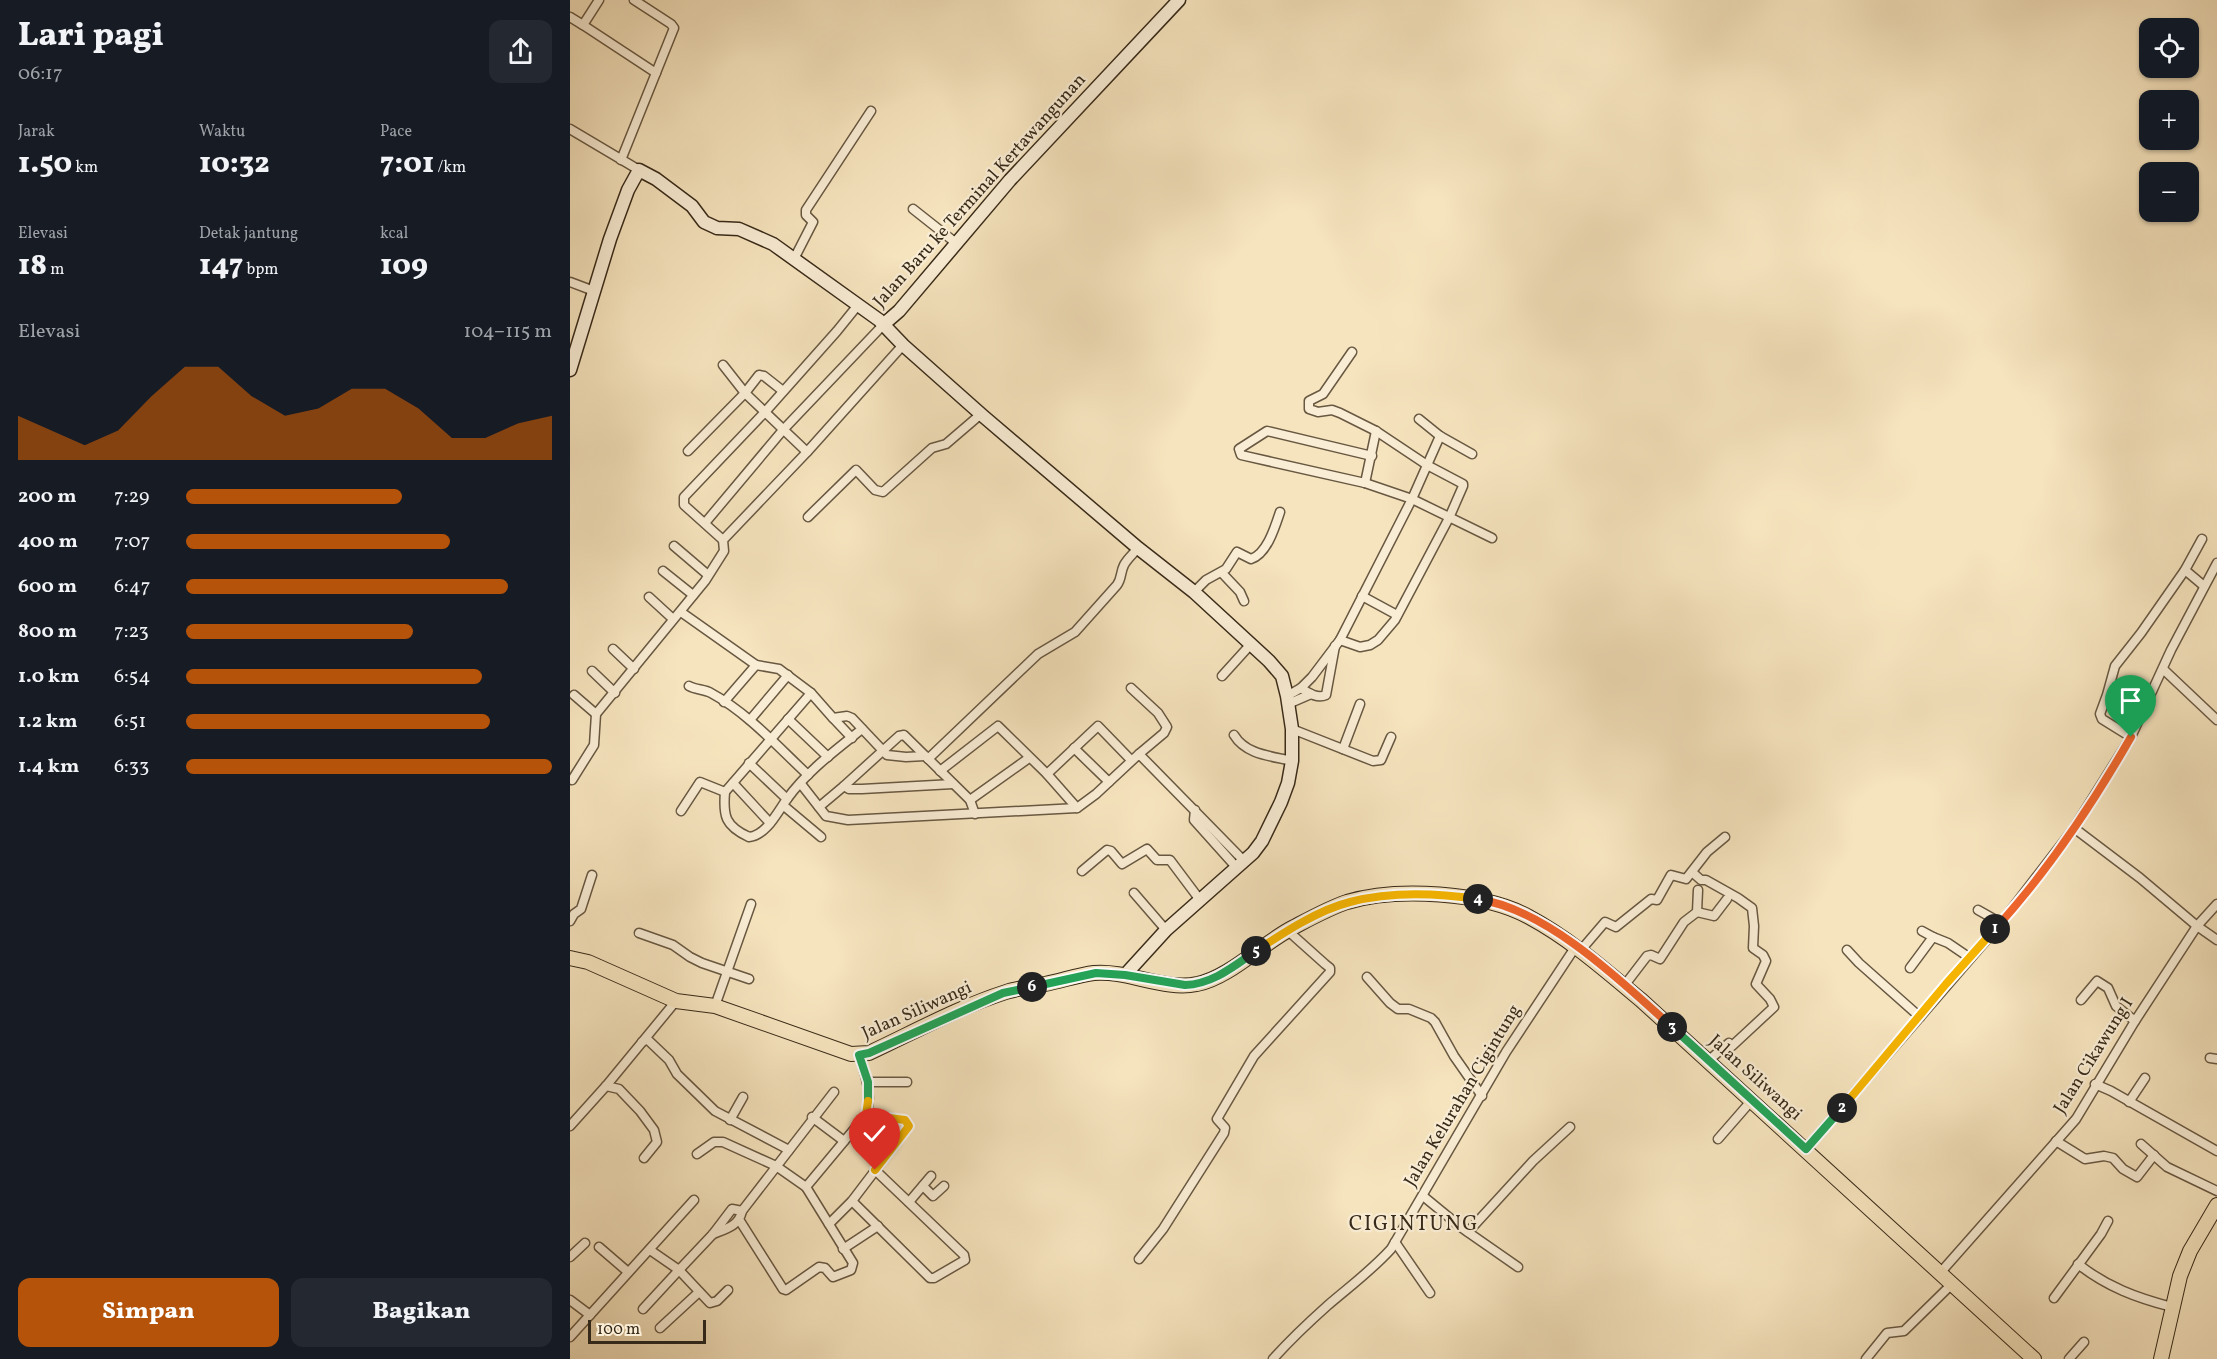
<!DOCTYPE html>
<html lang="id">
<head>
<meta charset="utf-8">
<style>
  :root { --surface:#171b24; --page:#242831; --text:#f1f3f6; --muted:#9ea1a6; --accent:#b45309 }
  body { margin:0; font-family:Vollkorn,serif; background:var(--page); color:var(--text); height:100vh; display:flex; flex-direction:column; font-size:22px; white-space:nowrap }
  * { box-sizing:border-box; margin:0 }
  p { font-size:20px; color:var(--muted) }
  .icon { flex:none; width:33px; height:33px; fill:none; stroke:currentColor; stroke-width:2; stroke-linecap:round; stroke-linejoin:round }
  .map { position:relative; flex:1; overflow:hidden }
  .drawer { display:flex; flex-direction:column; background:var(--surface); width:570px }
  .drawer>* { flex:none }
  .fabs { position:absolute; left:1569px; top:18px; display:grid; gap:12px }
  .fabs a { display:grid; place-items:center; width:60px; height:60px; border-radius:12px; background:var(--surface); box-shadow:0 2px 4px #0004; font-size:30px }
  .scale { position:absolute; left:18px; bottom:15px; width:118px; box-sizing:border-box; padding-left:6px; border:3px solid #382a19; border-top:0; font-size:16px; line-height:21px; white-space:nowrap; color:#382a19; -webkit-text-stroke:4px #f9edd5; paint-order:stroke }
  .pin { position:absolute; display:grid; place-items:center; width:51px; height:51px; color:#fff; margin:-62px -26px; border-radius:50% 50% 50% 0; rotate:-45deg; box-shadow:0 0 6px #0007 }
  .pin .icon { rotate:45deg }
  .km { position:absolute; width:30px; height:30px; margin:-15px; border-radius:50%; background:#222; color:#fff; font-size:16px; line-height:30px; text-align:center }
  .round { display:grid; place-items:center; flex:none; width:63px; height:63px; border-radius:12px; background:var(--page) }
  .overview { display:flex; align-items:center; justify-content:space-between; height:102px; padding:0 18px }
  h1 { font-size:33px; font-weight:800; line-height:45px }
  .figures { display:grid; grid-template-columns:repeat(3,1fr); gap:9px; height:102px; padding:6px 18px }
  .figures div { display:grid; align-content:center }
  .figures b { font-size:30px; font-weight:800 }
  .figures small { font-size:16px; font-weight:400 }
  .figures p { font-size:16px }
  .chart { height:168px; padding:12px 18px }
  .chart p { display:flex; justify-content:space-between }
  .chart svg { width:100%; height:108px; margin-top:6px; fill:var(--accent); opacity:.7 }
  .cta { display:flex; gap:12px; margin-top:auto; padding:12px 18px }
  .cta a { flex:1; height:69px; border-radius:12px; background:var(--accent); color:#fff; font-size:24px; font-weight:800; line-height:69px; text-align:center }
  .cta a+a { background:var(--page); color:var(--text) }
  ul { padding:0 18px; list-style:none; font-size:20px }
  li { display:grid; grid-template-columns:96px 72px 1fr; align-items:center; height:45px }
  li i { height:15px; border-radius:8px; background:var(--accent) }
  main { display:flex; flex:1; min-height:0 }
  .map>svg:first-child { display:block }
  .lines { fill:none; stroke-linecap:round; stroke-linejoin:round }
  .street-casing { stroke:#685842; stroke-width:11 }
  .secondary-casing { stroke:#382a19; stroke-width:15 }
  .primary-casing { stroke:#382a19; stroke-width:16 }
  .street { stroke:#f9edd5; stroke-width:8 }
  .secondary { stroke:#f9edd5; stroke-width:12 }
  .primary { stroke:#f6e4be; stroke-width:14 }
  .split-1-casing { stroke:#fff; stroke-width:12 }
  .split-2-casing { stroke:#fff; stroke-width:12 }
  .split-3-casing { stroke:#fff; stroke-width:12 }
  .split-4-casing { stroke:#fff; stroke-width:12 }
  .split-5-casing { stroke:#fff; stroke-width:12 }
  .split-6-casing { stroke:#fff; stroke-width:12 }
  .split-7-casing { stroke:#fff; stroke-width:12 }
  .split-8-casing { stroke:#fff; stroke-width:12 }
  .split-1 { stroke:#f0652b; stroke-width:8 }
  .split-2 { stroke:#f5b400; stroke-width:8 }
  .split-3 { stroke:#22a559; stroke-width:8 }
  .split-4 { stroke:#f0652b; stroke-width:8 }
  .split-5 { stroke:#f5b400; stroke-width:8 }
  .split-6 { stroke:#22a559; stroke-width:8 }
  .split-7 { stroke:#22a559; stroke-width:8 }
  .split-8 { stroke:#f5b400; stroke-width:8 }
  .labels { text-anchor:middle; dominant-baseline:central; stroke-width:4.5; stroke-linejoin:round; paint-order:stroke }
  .street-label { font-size:18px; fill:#382a19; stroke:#f9edd5 }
  .quarter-label { font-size:21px; letter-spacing:1.5px; fill:#382a19; stroke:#f9edd5 }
</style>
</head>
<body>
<main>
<section class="drawer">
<div class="overview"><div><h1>Lari pagi</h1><p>06:17</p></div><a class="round"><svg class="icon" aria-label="share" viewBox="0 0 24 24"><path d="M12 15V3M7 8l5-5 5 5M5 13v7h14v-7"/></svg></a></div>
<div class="figures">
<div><p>Jarak</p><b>1.50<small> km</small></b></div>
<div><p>Waktu</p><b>10:32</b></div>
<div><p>Pace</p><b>7:01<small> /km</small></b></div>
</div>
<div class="figures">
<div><p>Elevasi</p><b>18<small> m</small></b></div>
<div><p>Detak jantung</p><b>147<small> bpm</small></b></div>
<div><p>kcal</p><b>109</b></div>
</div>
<div class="chart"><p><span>Elevasi</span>104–115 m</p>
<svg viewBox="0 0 160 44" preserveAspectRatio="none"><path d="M0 44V26L10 32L20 38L30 32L40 18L50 6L60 6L70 18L80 26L90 23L100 15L110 15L120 23L130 35L140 35L150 29L160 26V44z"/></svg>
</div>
<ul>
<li><b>200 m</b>7:29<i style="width:59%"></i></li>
<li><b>400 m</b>7:07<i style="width:72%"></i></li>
<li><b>600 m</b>6:47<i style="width:88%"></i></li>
<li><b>800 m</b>7:23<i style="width:62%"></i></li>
<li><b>1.0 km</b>6:54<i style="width:81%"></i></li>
<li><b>1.2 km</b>6:51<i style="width:83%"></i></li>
<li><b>1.4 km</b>6:33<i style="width:100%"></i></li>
</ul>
<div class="cta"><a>Simpan</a><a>Bagikan</a></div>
</section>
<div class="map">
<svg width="1647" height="1359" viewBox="0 0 1647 1359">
  <rect width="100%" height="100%" fill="#f6e4be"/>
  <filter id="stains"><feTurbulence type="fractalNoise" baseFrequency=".00333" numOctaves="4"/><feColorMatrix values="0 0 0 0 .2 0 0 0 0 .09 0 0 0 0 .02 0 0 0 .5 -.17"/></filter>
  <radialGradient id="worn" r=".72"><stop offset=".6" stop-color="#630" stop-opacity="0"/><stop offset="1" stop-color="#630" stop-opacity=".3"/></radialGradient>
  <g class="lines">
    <g class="street-casing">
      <g id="street">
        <path d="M29 0 13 25 86 73"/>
        <path d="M0 17 13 25"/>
        <path d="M0 129 69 170"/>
        <path d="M51 160 104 28 101 24 64 0"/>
        <path d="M343 209 386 243"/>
        <path d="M224 259 243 222 236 215V210L301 111"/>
        <path d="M0 282 24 291"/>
        <path d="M153 365 175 393 237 452"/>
        <path d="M849 419 870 436 902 454"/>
        <path d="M118 451 175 393 189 375 194 376 213 391"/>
        <path d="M802 456 697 431 669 449 671 455 795 483 842 499 922 538"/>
        <path d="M795 483 806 431"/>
        <path d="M238 517 286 470 305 490 313 492 362 448 376 444 411 414"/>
        <path d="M135 523 213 430 314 324"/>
        <path d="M153 540 114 505V497L195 412 267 331 288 305"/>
        <path d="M104 546 138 575"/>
        <path d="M1615 570 1634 586"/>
        <path d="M93 571 123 595"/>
        <path d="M652 573 670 592 674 601"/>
        <path d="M624 592 636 580 656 569 667 552 681 559C697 554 705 527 710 512"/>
        <path d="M792 596 827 615"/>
        <path d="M79 597 103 619"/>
        <path d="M111 612 186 665 209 669 241 693 263 718 277 716 282 718 317 755 336 757 355 756"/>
        <path d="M770 640 790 647 800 645 808 640 825 620 879 518 893 486V484L857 465 806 431 770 413 762 410 748 412 739 409V401L753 394 782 352"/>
        <path d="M43 649 64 669"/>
        <path d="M1593 669 1647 720"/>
        <path d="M22 671 45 693"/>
        <path d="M652 676 681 644"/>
        <path d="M119 686C126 690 134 689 141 693 178 713 208 747 238 775"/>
        <path d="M561 688 588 713 597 727 594 733 569 754"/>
        <path d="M731 688C739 693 747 699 756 695L765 646"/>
        <path d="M241 693 155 792C153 816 155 826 179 837 197 835 208 811 217 799 237 771 266 750 292 729"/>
        <path d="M4 695 26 714"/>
        <path d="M717 696 731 688 742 677 770 640 842 499 870 436"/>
        <path d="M154 702 186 665"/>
        <path d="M718 704 741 694"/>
        <path d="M263 718 282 738"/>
        <path d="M218 719 258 757"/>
        <path d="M180 720 218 675"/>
        <path d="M722 729 803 761 811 760 821 737"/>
        <path d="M664 735C676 755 702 756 722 761"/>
        <path d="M1561 737 1532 719 1530 714 1537 695 1545 666 1571 633 1615 570 1632 539"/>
        <path d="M504 748 539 782"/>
        <path d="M773 749 790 704"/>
        <path d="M358 759 468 654 505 632 547 585C552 578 550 573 554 565 557 559 563 554 568 548"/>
        <path d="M179 763 217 799"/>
        <path d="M370 771 428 726 477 774 507 808"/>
        <path d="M477 774 528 726 561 760"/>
        <path d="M2 780 24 745 26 714 135 581 154 551 153 540 237 452 333 345"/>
        <path d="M163 783 200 823"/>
        <path d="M231 784 256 816 278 820 507 808 526 794 569 754 675 862"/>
        <path d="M274 786 329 736 334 735 400 800 405 814"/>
        <path d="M400 800 459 758"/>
        <path d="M214 806 251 837"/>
        <path d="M249 807 274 786 279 789H292L383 784"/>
        <path d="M625 810 624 820 667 868"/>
        <path d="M111 811 130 782 155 792"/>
        <path d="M1504 828 1570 878 1627 926 1647 940"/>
        <path d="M512 871 537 850 541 851 552 864 577 849 587 860H600L630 900"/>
        <path d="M1122 872 1131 880H1136L1168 898 1182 908 1184 926 1183 948 1193 955 1196 961 1186 984 1200 999 1204 1007 1162 1046 1159 1043 1139 1060"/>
        <path d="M564 893 596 930"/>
        <path d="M1408 910 1431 923"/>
        <path d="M1127 912 1144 916 1157 899"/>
        <path d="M0 921 4 914 11 909 22 875"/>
        <path d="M69 933 103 945 120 957 132 963 179 979"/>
        <path d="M1363 937 1378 943 1400 958"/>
        <path d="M1011 950 1035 922 1046 927 1081 899 1087 900 1101 875 1116 879 1137 852 1155 837"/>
        <path d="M1277 950 1289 963 1350 1017"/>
        <path d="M1340 968 1363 937 1352 931"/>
        <path d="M797 977 820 1003 828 1009H839L861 1018 865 1022 884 1056 912 1096"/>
        <path d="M1054 986 1077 956 1081 955 1090 959 1114 922 1127 912 1128 890"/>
        <path d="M1511 1000 1527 981 1538 988 1546 1006 1565 1021"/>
        <path d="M145 1006 181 904"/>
        <path d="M72 1042 77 1039 99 1060 107 1074 145 1111 219 1150"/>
        <path d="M1640 1058 1647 1059"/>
        <path d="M298 1082H337"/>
        <path d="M1525 1084 1541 1091 1647 1151"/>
        <path d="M36 1086 49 1089 70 1111 84 1130 87 1142 74 1158"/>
        <path d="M1559 1102 1575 1078"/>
        <path d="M242 1117 274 1141"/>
        <path d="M160 1120 173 1097"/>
        <path d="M0 1126 36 1086 106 1001"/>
        <path d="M1148 1139 1182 1100"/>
        <path d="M1486 1141 1515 1159 1534 1156 1543 1158 1553 1169 1567 1177 1584 1155"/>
        <path d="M1571 1144 1597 1167 1647 1191"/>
        <path d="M1236 1149 1431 923 1504 828 1561 737 1601 650 1647 563"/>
        <path d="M127 1154 144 1142H153L206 1166 236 1187"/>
        <path d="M353 1186 363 1196 374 1186"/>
        <path d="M853 1196 892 1228 948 1267"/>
        <path d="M282 1201 360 1278H364L395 1260 394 1255 305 1170"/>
        <path d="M339 1202 361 1176"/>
        <path d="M170 1221 213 1289 216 1290 249 1267 255 1268 263 1277 281 1270 283 1263 236 1187 296 1115C303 1095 295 1074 289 1055"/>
        <path d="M259 1224 282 1201 339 1126 335 1120 296 1115"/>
        <path d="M898 1232 963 1161 1000 1127"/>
        <path d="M143 1234C156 1229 169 1226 172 1211L264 1092"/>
        <path d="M825 1242 860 1293"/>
        <path d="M29 1247 58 1272"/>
        <path d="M273 1249 308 1226"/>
        <path d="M80 1250 109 1270 143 1234 162 1209 172 1211"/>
        <path d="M0 1257 15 1243"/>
        <path d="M569 1259 593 1229 654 1133 655 1128 647 1119 684 1056 760 972V968L755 964 717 930"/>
        <path d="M1508 1264C1537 1287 1567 1298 1602 1307"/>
        <path d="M1371 1272 1506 1119 1565 1021 1627 926 1647 904"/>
        <path d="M1484 1298 1531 1234 1538 1221"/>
        <path d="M0 1300 20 1315"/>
        <path d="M73 1309 109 1270 140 1303 147 1301 158 1290"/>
        <path d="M90 1328 129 1292"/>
        <path d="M0 1337 124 1200"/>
        <path d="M703 1359C720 1340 738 1323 757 1306 779 1287 801 1271 821 1249L936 1052 1006 946"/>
        <path d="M1296 1359 1317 1333 1334 1331 1382 1284"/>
        <path d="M1499 1359 1514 1342"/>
      </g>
    </g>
    <g class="secondary-casing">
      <g id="secondary">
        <path d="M314 324 329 311 440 180 609 0"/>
        <path d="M0 370 40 239 58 190 69 170 86 179 122 206 134 222 147 228 169 229 203 244 309 320 333 345 413 416 568 548 624 592 699 661 712 676 717 696 722 729V761L718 783 711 802 692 841 683 853 596 930 555 975"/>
      </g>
    </g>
    <g class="primary-casing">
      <g id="primary">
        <path d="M0 958 18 962 106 1001 145 1006 281 1054 299 1053C344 1032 389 1007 436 992 448 988 462 987 475 984 491 981 508 975 524 973 558 970 594 991 627 984 659 978 694 942 724 927 741 918 759 908 777 902 826 887 914 892 959 917 1000 939 1035 970 1071 1000L1464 1359"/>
        <path d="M1591 1359 1610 1276 1620 1251 1647 1205"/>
      </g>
    </g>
    <use href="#street" class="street"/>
    <use href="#secondary" class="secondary"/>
    <use href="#primary" class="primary"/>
  </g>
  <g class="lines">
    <g class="split-1-casing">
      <path id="split-1" d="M1425 929C1478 871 1522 805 1561 737"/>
    </g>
    <g class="split-2-casing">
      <path id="split-2" d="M1272 1108 1376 984 1425 929"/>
    </g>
    <g class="split-3-casing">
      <path id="split-3" d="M1102 1027 1236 1149 1272 1108"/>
    </g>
    <g class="split-4-casing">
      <path id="split-4" d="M908 899C978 910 1051 981 1102 1027"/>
    </g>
    <g class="split-5-casing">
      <path id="split-5" d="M686 951C713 933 748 910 780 902 821 891 866 893 908 899"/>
    </g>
    <g class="split-6-casing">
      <path id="split-6" d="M462 987 526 973 555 975 615 985C643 984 664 966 686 951"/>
    </g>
    <g class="split-7-casing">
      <path id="split-7" d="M298 1101V1082L289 1055 299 1053 433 993 462 987"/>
    </g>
    <g class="split-8-casing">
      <path id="split-8" d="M298 1101 296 1115 335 1120 339 1126 305 1170"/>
    </g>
    <use href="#split-1" class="split-1"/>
    <use href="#split-2" class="split-2"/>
    <use href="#split-3" class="split-3"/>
    <use href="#split-4" class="split-4"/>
    <use href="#split-5" class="split-5"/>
    <use href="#split-6" class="split-6"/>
    <use href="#split-7" class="split-7"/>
    <use href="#split-8" class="split-8"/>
  </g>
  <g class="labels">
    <g class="street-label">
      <text transform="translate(410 191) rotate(-48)">Jalan Baru ke Terminal Kertawangunan</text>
      <text transform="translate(347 1011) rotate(-24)">Jalan Siliwangi</text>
      <text transform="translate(1524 1056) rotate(-58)">Jalan Cikawung I</text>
      <text transform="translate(1185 1078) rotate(42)">Jalan Siliwangi</text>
      <text transform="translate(893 1096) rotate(-59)">Jalan Kelurahan Cigintung</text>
    </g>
    <g class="quarter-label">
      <text x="844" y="1224">CIGINTUNG</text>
    </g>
  </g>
  <rect width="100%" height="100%" filter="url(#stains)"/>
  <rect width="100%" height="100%" fill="url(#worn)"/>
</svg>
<div class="fabs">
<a><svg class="icon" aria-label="locate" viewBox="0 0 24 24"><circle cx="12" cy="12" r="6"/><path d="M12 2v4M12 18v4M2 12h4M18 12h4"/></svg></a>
<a>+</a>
<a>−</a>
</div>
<div class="scale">100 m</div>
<div class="pin" style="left:1561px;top:737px;background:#1e9e55"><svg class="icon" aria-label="arrive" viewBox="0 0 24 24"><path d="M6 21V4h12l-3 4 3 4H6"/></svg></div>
<div class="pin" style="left:305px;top:1170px;background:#d93025"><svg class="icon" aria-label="check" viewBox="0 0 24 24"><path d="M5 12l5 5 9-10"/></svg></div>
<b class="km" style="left:1425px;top:929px">1</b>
<b class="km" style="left:1272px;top:1108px">2</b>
<b class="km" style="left:1102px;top:1027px">3</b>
<b class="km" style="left:908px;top:899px">4</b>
<b class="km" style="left:686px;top:951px">5</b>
<b class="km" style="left:462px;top:987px">6</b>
</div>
</main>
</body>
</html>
